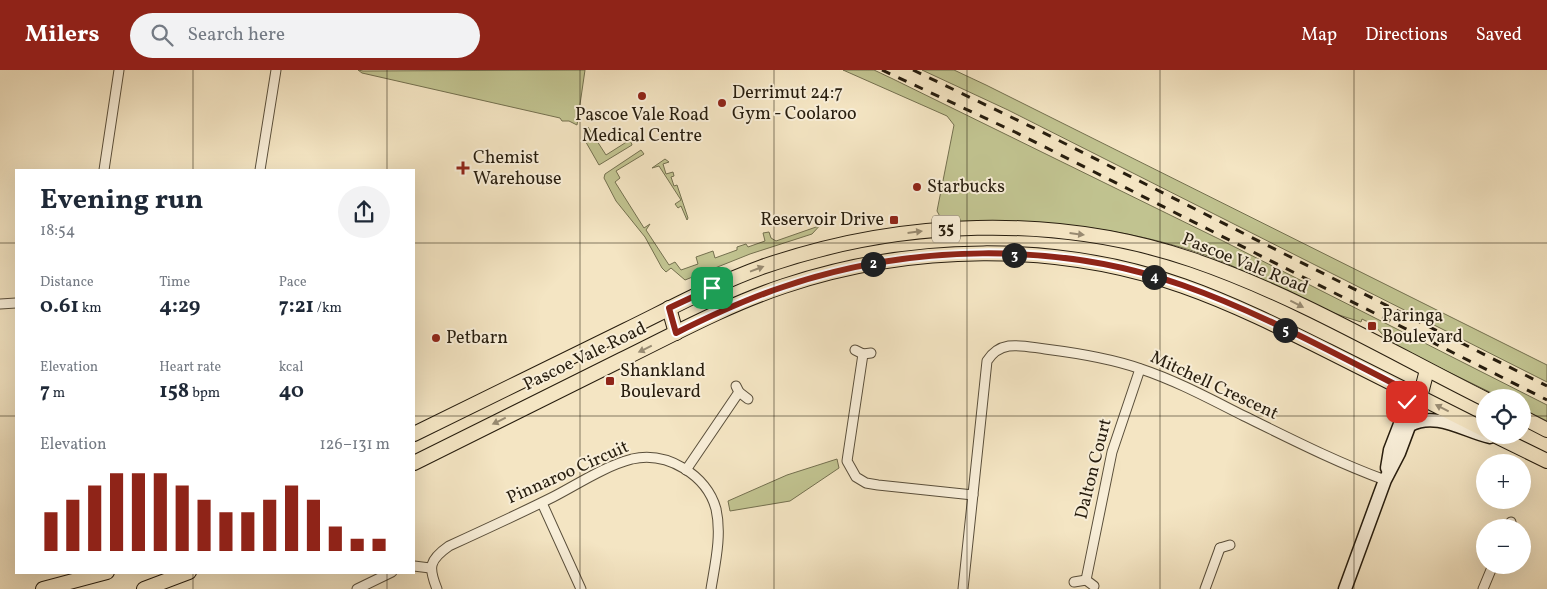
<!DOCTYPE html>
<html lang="en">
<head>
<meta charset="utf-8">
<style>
  :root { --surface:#fff; --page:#f2f2f3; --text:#1f2937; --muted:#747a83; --accent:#8f2418 }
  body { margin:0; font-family:Vollkorn,serif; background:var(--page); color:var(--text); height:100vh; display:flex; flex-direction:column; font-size:19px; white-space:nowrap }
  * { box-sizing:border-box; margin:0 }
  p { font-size:16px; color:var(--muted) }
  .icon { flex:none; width:28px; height:28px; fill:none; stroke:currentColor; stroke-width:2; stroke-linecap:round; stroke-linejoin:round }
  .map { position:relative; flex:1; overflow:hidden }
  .sheet { position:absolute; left:15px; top:99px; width:400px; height:405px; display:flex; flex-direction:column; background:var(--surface); border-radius:0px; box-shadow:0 5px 20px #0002 }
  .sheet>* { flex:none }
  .buttons { position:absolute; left:1476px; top:319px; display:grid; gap:10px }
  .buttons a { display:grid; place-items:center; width:55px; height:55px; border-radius:50%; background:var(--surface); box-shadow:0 5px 20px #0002; font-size:25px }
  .pin { position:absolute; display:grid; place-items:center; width:42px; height:42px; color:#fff; margin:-21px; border-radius:10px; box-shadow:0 2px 8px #0006 }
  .km { position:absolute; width:25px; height:25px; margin:-12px; border-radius:50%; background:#222; color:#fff; font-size:14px; line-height:25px; text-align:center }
  .round { display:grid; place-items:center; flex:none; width:52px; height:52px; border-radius:26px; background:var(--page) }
  .head { display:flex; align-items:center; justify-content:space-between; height:85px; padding:0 25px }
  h1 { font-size:28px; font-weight:700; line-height:38px }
  .figures { display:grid; grid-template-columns:repeat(3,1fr); gap:8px; height:85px; padding:5px 25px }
  .figures div { display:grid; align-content:center }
  .figures b { font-size:21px; font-weight:700 }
  .figures small { font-size:14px; font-weight:400 }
  .figures p { font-size:14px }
  .chart { height:140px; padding:10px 25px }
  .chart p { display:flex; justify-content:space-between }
  .chart svg { width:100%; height:90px; margin-top:5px; stroke:var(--accent); stroke-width:6 }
  header { display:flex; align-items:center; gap:30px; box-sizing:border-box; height:70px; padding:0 25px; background:var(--accent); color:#fff }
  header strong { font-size:24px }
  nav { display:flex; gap:28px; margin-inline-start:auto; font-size:18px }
  .search { width:350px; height:45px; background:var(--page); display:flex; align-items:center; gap:12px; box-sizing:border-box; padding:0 18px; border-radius:28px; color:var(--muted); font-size:19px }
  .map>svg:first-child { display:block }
  .green { fill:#c1c390; stroke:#74704f }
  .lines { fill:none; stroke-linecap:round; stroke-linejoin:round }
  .street-casing { stroke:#5a4f3b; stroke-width:11 }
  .secondary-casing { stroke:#271d0e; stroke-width:15 }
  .primary-casing { stroke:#271d0e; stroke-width:16 }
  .street { stroke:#f8eed8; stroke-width:9 }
  .secondary { stroke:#f8eed8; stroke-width:12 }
  .primary { stroke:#f4e5c3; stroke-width:14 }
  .rail { stroke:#271d0e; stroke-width:3; stroke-dasharray:9 9; stroke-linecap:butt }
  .oneway { fill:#988b72 }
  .route-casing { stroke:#fff; stroke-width:10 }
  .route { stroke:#8f2418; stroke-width:6 }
  .grid { fill:none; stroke:#271d0e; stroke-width:1; stroke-opacity:0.55 }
  .poi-dot { fill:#8f2418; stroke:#f8eed8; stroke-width:2 }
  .labels { text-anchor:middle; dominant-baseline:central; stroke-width:4; stroke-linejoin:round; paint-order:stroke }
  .shield { fill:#f8eed8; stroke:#665c4b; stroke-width:1 }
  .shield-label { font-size:16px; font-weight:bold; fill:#271d0e }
  .poi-label { font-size:18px; fill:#271d0e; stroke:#f8eed8; text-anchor:start }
  .street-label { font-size:18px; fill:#271d0e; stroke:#f8eed8 }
</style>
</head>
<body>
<header>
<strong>Milers</strong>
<div class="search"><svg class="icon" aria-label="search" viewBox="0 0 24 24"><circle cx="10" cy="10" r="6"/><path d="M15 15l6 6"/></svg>Search here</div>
<nav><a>Map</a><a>Directions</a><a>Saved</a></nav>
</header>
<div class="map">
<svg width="1547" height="519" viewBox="0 0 1547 519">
  <rect width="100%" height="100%" fill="#f4e5c3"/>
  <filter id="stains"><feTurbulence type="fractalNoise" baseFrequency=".004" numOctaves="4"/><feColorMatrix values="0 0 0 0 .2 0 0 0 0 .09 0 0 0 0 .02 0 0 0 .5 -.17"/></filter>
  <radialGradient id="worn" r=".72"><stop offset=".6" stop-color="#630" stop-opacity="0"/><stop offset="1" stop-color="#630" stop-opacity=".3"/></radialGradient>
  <g class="green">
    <path d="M358 0 363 1 585 0 577 55 569 51H562L560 48 362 3Z"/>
    <path d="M843 0H874L893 9 1219 169 1547 335V351L1523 339 1522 328 1500 327 1391 274 1374 255 1362 249 1361 252C1307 237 1260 205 1208 186 1123 156 1032 148 943 152L937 141 954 55 947 46Z"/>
    <path d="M922 0H954L986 15 1547 295V312L1008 40Z"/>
    <path d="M588 57 606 85 636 66 637 68 631 72 632 75 599 95 583 67Z"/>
    <path d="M641 80 644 84 616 101 620 108 615 112 644 158 650 154 646 160 669 195 675 192 681 200 698 194 696 187 713 181 715 188 737 180V177L746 174 748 177 765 171 763 163 769 162 771 168 776 171 819 156 824 151 812 164 750 184 685 210 671 198 666 202 662 198 645 167 616 131 604 108 605 104Z"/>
    <path d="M665 89 669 92 663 94 666 104 673 102 674 106 671 107 674 116 677 115 688 148 687 150 681 136 678 138 675 134 681 130 659 96 652 98Z"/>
    <path d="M837 389 839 398 790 431 730 441 728 431 787 405Z"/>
  </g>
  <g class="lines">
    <g class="street-casing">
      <g id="street">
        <path d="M104 100 119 0"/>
        <path d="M260 100 276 0"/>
        <path d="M0 234 16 233"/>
        <path d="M855 280 863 284 871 283"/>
        <path d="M863 284 847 391 856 407 866 413 878 415 973 425"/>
        <path d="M736 316 739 322 748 329"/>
        <path d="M686 400 739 322"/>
        <path d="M542 433 581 519"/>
        <path d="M1509 458 1511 452"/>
        <path d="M1220 478 1230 475"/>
        <path d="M414 496 430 498"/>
        <path d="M1086 510 1112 382 1140 299"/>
        <path d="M1086 510 1094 516"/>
        <path d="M1074 512 1086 510"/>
        <path d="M357 519 392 502"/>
        <path d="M437 519C428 497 429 490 449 476 484 460 519 444 553 427 578 414 605 396 632 389 667 381 707 405 716 439 722 465 715 494 711 519"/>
        <path d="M963 519 987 291C1001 269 1022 276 1045 279 1077 283 1110 288 1141 299 1177 311 1210 329 1244 346 1291 369 1336 392 1385 410"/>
        <path d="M1205 519 1220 478"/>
        <path d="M1483 519 1493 495"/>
      </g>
    </g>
    <g class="secondary-casing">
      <g id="secondary">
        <path d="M1410 355C1436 341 1464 361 1490 367"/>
        <path d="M1387 398 1390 380 1412 323"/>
        <path d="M1345 519 1385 410 1399 383 1420 327"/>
      </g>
    </g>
    <g class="primary-casing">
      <g id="primary">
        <path d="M669 238 676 263"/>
        <path d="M1420 327 1427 300"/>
        <path d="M1522 347 1547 360"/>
        <path d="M414 364C485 329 555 295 626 260 671 238 715 214 762 197 899 149 1055 143 1193 190 1295 225 1389 281 1485 329"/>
        <path d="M1494 365 1547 391"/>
        <path d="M414 393C483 359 552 325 621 290 674 264 727 235 784 216 910 174 1056 171 1183 216 1234 234 1282 258 1330 282 1382 308 1433 334 1485 360"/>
        <path d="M43 519 107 502"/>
        <path d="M144 519 189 502"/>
      </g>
    </g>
    <use href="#street" class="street"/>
    <use href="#secondary" class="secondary"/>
    <use href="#primary" class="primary"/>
    <g class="rail">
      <path d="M882 0 1015 62 1547 330"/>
      <path d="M913 0 1040 61 1547 316"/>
    </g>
  </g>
  <defs><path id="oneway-solid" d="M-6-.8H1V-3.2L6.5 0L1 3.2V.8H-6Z" transform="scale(1.25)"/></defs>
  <g class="oneway">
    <use href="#oneway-solid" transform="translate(915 162) rotate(-7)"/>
    <use href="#oneway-solid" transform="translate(1077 164) rotate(7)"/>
    <use href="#oneway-solid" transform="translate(757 199) rotate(-21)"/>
    <use href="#oneway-solid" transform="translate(1297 234) rotate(27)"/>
    <use href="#oneway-solid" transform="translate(645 279) rotate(154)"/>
    <use href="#oneway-solid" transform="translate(1442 338) rotate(-153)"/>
    <use href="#oneway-solid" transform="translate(499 351) rotate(154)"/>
  </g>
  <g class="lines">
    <g class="route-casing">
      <path id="route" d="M712 218 669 238 676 263C710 246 746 229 783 217 909 174 1056 171 1182 215 1262 243 1337 285 1412 323L1407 332"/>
    </g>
    <use href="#route" class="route"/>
  </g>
  <path class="grid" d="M193 0V100M387 0V100M580 0V519M774 0V519M967 0V519M1160 0V519M1354 0V519M0 173H16M414 173H1547M0 346H16M414 346H1485M1522 346H1547M193 502V519M387 502V519"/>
  <g class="poi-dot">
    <circle cx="642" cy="26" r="5"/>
    <circle cx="722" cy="33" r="5"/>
    <path d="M460.5 90.5h5v5h5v5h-5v5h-5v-5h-5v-5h5z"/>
    <circle cx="917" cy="117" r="5"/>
    <rect x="889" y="145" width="10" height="10" rx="2.5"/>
    <rect x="1367" y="251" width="10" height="10" rx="2.5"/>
    <circle cx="436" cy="268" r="5"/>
    <rect x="605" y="306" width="10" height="10" rx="2.5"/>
  </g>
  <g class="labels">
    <rect class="shield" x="932" y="145.5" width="28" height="27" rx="4"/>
    <g class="shield-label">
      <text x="946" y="159">35</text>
    </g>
    <g class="poi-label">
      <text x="732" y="23">Derrimut 24:7<tspan x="732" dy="21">Gym - Coolaroo</tspan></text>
      <text x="642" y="45" text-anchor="middle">Pascoe Vale Road<tspan x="642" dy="21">Medical Centre</tspan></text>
      <text x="473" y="88">Chemist<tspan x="473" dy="21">Warehouse</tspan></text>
      <text x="927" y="117">Starbucks</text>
      <text x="884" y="150" text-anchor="end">Reservoir Drive</text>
      <text x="1382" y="246">Paringa<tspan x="1382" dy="21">Boulevard</tspan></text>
      <text x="446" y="268">Petbarn</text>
      <text x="620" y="301">Shankland<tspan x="620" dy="21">Boulevard</tspan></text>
    </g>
    <g class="street-label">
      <text transform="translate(1245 194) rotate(22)">Pascoe Vale Road</text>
      <text transform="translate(585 287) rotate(-26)">Pascoe Vale Road</text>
      <text transform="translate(1214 316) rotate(25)">Mitchell Crescent</text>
      <text transform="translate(1094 399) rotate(-76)">Dalton Court</text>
      <text transform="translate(568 403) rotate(-24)">Pinnaroo Circuit</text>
    </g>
  </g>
  <rect width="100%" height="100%" filter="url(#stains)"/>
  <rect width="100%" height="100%" fill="url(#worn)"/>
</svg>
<div class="buttons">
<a><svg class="icon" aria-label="locate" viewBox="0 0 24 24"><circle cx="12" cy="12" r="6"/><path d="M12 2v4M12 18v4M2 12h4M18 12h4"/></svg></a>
<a>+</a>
<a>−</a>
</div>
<div class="pin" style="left:712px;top:218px;background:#1e9e55"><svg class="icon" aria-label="arrive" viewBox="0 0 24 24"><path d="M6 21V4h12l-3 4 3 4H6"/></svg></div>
<div class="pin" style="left:1407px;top:332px;background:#d93025"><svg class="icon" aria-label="check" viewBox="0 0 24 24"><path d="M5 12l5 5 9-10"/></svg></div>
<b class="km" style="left:873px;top:194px">2</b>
<b class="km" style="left:1014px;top:185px">3</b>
<b class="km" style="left:1154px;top:207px">4</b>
<b class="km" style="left:1285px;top:260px">5</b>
<section class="sheet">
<div class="head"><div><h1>Evening run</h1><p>18:54</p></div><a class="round"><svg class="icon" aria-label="share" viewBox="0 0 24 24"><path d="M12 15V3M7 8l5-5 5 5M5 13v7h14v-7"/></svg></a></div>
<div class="figures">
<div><p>Distance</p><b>0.61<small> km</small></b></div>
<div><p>Time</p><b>4:29</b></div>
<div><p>Pace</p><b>7:21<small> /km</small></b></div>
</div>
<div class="figures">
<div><p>Elevation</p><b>7<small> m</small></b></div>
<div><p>Heart rate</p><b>158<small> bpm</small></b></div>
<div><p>kcal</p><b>40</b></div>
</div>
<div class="chart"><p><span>Elevation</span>126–131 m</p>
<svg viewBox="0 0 160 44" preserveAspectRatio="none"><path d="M5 44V25M15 44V19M25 44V12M35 44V6M45 44V6M55 44V6M65 44V12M75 44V19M85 44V25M95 44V25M105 44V19M115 44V12M125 44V19M135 44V32M145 44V38M155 44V38"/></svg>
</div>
</section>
</div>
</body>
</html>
